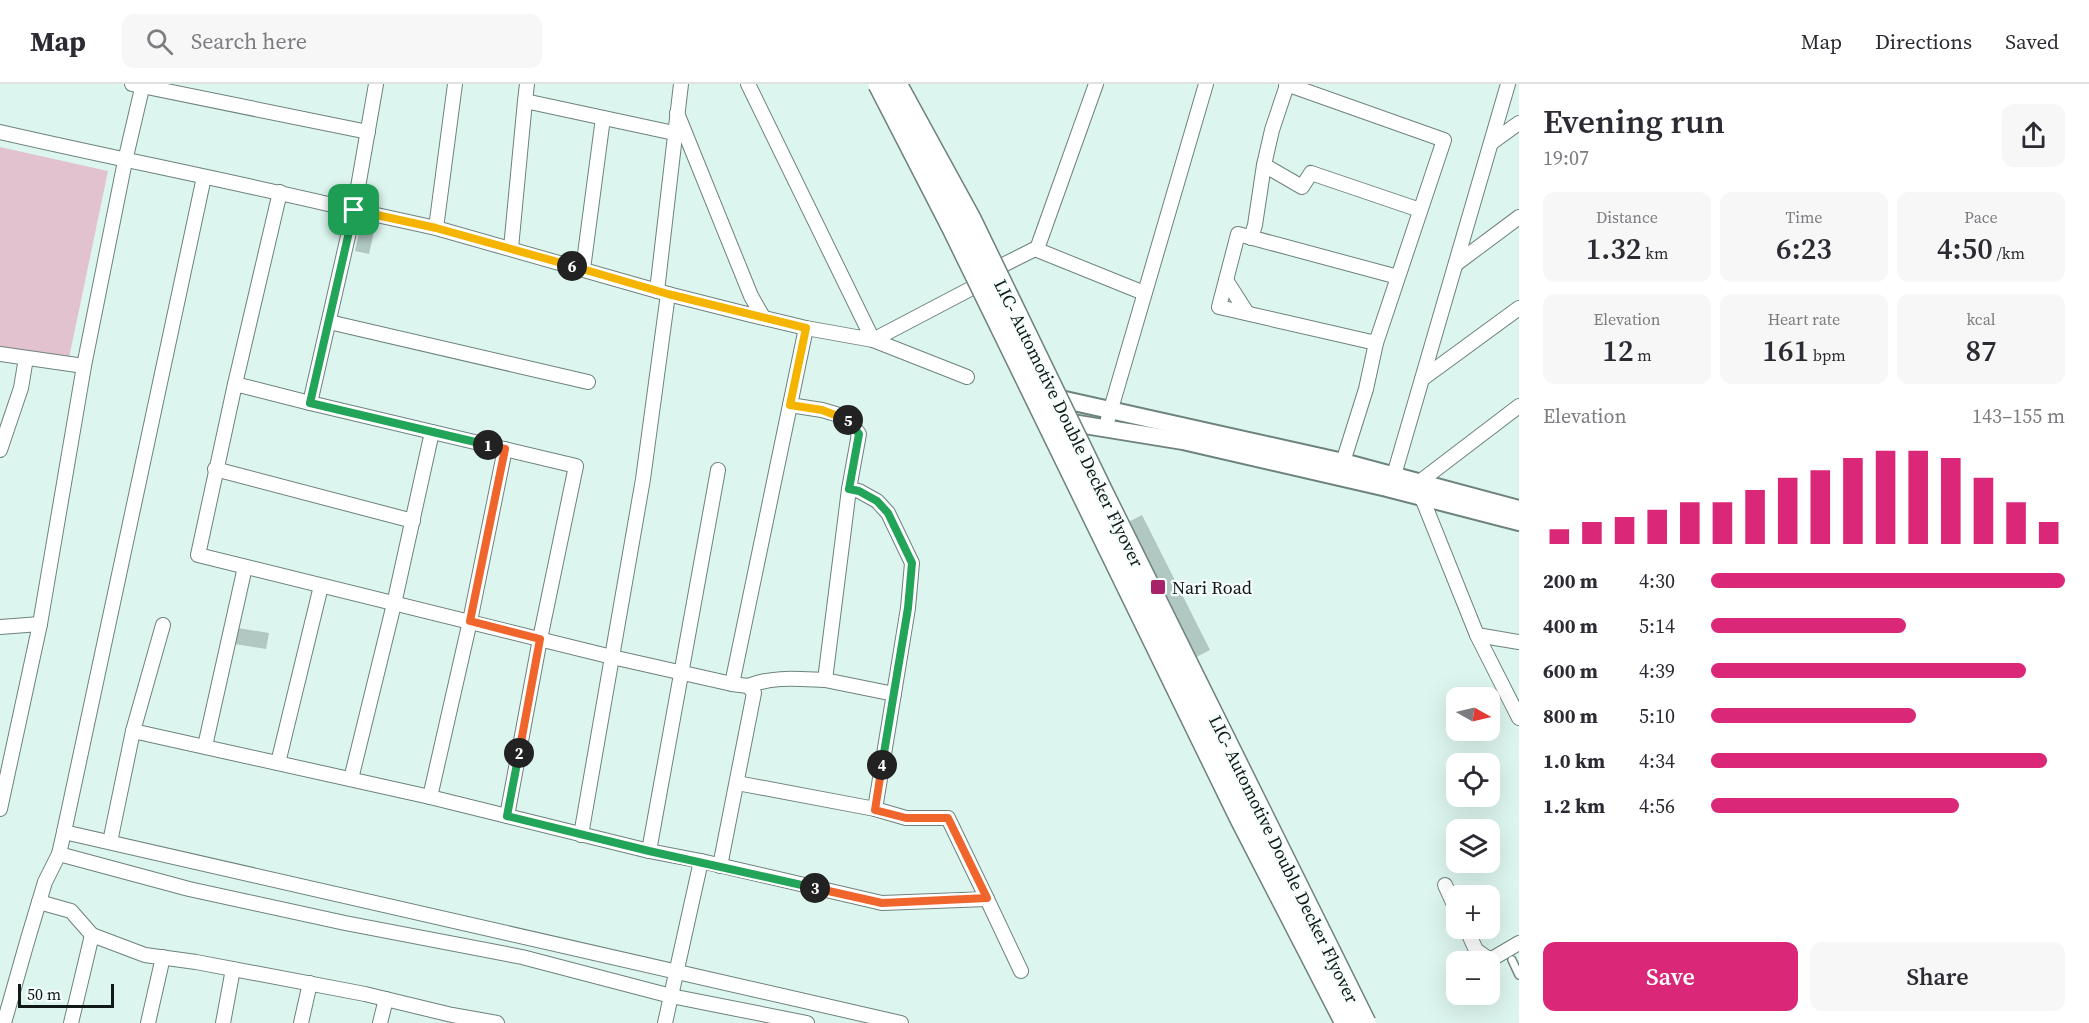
<!DOCTYPE html>
<html lang="en">
<head>
<meta charset="utf-8">
<style>
  :root { --surface:#fff; --page:#f7f7f7; --text:#2b2b33; --muted:#7c7c81; --line:#e1e1e2; --accent:#db2777 }
  body { margin:0; font-family:"Source Serif 4",serif; background:var(--page); color:var(--text); height:100vh; display:flex; flex-direction:column; font-size:22px; white-space:nowrap }
  * { box-sizing:border-box; margin:0 }
  p { font-size:20px; color:var(--muted) }
  .icon { flex:none; width:33px; height:33px; fill:none; stroke:currentColor; stroke-width:2; stroke-linecap:round; stroke-linejoin:round }
  .map { position:relative; flex:1; overflow:hidden }
  .sheet { display:flex; flex-direction:column; background:var(--surface); width:570px }
  .sheet>* { flex:none }
  .needle { width:39px; rotate:98deg }
  .controls { position:absolute; left:1446px; top:603px; display:grid; gap:12px }
  .controls a { display:grid; place-items:center; width:54px; height:54px; border-radius:12px; background:var(--surface); box-shadow:0 6px 24px #0002; font-size:30px }
  .scale { position:absolute; left:18px; bottom:15px; width:96px; box-sizing:border-box; padding-left:6px; border:3px solid #111917; border-top:0; font-size:16px; line-height:21px; white-space:nowrap; color:#111917; -webkit-text-stroke:4px #f5fefc; paint-order:stroke }
  .pin { position:absolute; display:grid; place-items:center; width:51px; height:51px; color:#fff; margin:-26px; border-radius:12px; box-shadow:0 3px 9px #0006 }
  .km { position:absolute; width:30px; height:30px; margin:-15px; border-radius:50%; background:#222; color:#fff; font-size:16px; line-height:30px; text-align:center }
  .round { display:grid; place-items:center; flex:none; width:63px; height:63px; border-radius:12px; background:var(--page) }
  .head { display:flex; align-items:center; justify-content:space-between; height:102px; padding:0 24px }
  h1 { font-size:33px; font-weight:600; line-height:45px }
  .metrics { display:grid; grid-template-columns:repeat(3,1fr); gap:9px; height:102px; padding:6px 24px }
  .metrics div { display:grid; align-content:center; border-radius:12px; background:var(--page); text-align:center }
  .metrics b { font-size:30px; font-weight:600 }
  .metrics small { font-size:16px; font-weight:400 }
  .metrics p { font-size:16px }
  .chart { height:168px; padding:12px 24px }
  .chart p { display:flex; justify-content:space-between }
  .chart svg { width:100%; height:108px; margin-top:6px; stroke:var(--accent); stroke-width:6 }
  .primary-button { display:flex; gap:12px; margin-top:auto; padding:12px 24px }
  .primary-button a { flex:1; height:69px; border-radius:12px; background:var(--accent); color:#fff; font-size:24px; font-weight:600; line-height:69px; text-align:center }
  .primary-button a+a { background:var(--page); color:var(--text) }
  ul { padding:0 24px; list-style:none; font-size:20px }
  li { display:grid; grid-template-columns:96px 72px 1fr; align-items:center; height:45px }
  li i { height:15px; border-radius:8px; background:var(--accent) }
  header { display:flex; align-items:center; gap:36px; box-sizing:border-box; height:84px; padding:0 30px; background:var(--surface); border-bottom:2px solid var(--line) }
  header strong { font-size:28px }
  nav { display:flex; gap:33px; margin-inline-start:auto; font-size:21px }
  .search { width:420px; height:54px; background:var(--page); display:flex; align-items:center; gap:15px; box-sizing:border-box; padding:0 21px; border-radius:12px; color:var(--muted); font-size:22px }
  main { display:flex; flex:1; min-height:0 }
  .map>svg:first-child { display:block }
  .green { fill:#e2c2ce }
  .building { fill:#b1c7c2 }
  .lines { fill:none; stroke-linecap:round; stroke-linejoin:round }
  .service-casing { stroke:#6d827d; stroke-width:10 }
  .minor-casing { stroke:#6d827d; stroke-width:16 }
  .tertiary-casing { stroke:#6d827d; stroke-width:20 }
  .service { stroke:#fff; stroke-width:7 }
  .minor { stroke:#fff; stroke-width:14 }
  .tertiary { stroke:#fff; stroke-width:16 }
  .rail-casing { stroke:#798985; stroke-width:6 }
  .rail { stroke:#f5fefc; stroke-width:4; stroke-dasharray:11; stroke-linecap:butt }
  .primary-bridge-casing { stroke:#6d827d; stroke-width:24; stroke-linecap:butt }
  .primary-bridge { stroke:#fff; stroke-width:21 }
  .split-1-casing { stroke:#fff; stroke-width:12 }
  .split-2-casing { stroke:#fff; stroke-width:12 }
  .split-3-casing { stroke:#fff; stroke-width:12 }
  .split-4-casing { stroke:#fff; stroke-width:12 }
  .split-5-casing { stroke:#fff; stroke-width:12 }
  .split-6-casing { stroke:#fff; stroke-width:12 }
  .split-7-casing { stroke:#fff; stroke-width:12 }
  .split-1 { stroke:#22a559; stroke-width:8 }
  .split-2 { stroke:#f0652b; stroke-width:8 }
  .split-3 { stroke:#22a559; stroke-width:8 }
  .split-4 { stroke:#f0652b; stroke-width:8 }
  .split-5 { stroke:#22a559; stroke-width:8 }
  .split-6 { stroke:#f5b400; stroke-width:8 }
  .split-7 { stroke:#f5b400; stroke-width:8 }
  .poi-dot { fill:#a8226a; stroke:#f5fefc; stroke-width:2 }
  .labels { text-anchor:middle; dominant-baseline:central; stroke-width:4.5; stroke-linejoin:round; paint-order:stroke }
  .street-label { font-size:18px; fill:#111917; stroke:#f5fefc }
  .poi-label { font-size:18px; fill:#111917; stroke:#f5fefc; text-anchor:start }
</style>
</head>
<body>
<header>
<strong>Map</strong>
<div class="search"><svg class="icon" aria-label="search" viewBox="0 0 24 24"><circle cx="10" cy="10" r="6"/><path d="M15 15l6 6"/></svg>Search here</div>
<nav><a>Map</a><a>Directions</a><a>Saved</a></nav>
</header>
<main>
<div class="map">
<svg width="1519" height="939" viewBox="0 0 1519 939">
  <rect width="100%" height="100%" fill="#ddf5ef"/>
  <path class="green" d="M0 63 108 87 69 274 0 262Z"/>
  <g class="building">
    <path d="M361 140 375 143 369 170 355 167Z"/>
    <path d="M1142 431 1210 566 1177 583 1109 448Z"/>
    <path d="M238 544 269 549 266 565 235 560Z"/>
  </g>
  <g class="lines">
    <g class="service-casing">
      <path id="service" d="M1512 876 1519 891"/>
    </g>
    <g class="minor-casing">
      <g id="minor">
        <path d="M132 0 368 48"/>
        <path d="M1286 0 1444 56 1376 259 1219 223 1238 150 1398 193"/>
        <path d="M1287 1 1272 46 1264 81 1302 103 1311 89 1420 126"/>
        <path d="M525 17 527 0"/>
        <path d="M677 29 751 212 763 233"/>
        <path d="M0 48C118 75 236 98 354 126L376 0"/>
        <path d="M1491 59 1519 39"/>
        <path d="M436 144 455 0"/>
        <path d="M1251 154 1255 141 1264 81"/>
        <path d="M511 164 525 17 674 49"/>
        <path d="M1037 165 1096 0"/>
        <path d="M1456 180 1519 133"/>
        <path d="M583 185 603 34"/>
        <path d="M1226 196 1247 229"/>
        <path d="M657 207 681 0"/>
        <path d="M329 238 588 298"/>
        <path d="M873 256 974 203 999 183 1035 165 1144 209"/>
        <path d="M873 256 967 293"/>
        <path d="M0 270 84 282"/>
        <path d="M1422 295 1519 224"/>
        <path d="M235 300 280 108"/>
        <path d="M310 319 576 382 540 555 507 732 649 767 701 777"/>
        <path d="M790 321 822 326 846 333 859 350 849 405"/>
        <path d="M1519 322 1418 399 1422 414 1477 551 1519 634"/>
        <path d="M1108 335 1206 0"/>
        <path d="M505 365 470 537 430 713 507 732"/>
        <path d="M0 366 21 304 26 274"/>
        <path d="M1343 378 1366 305 1376 259"/>
        <path d="M215 385 413 437"/>
        <path d="M1394 391 1508 0"/>
        <path d="M0 543 40 540"/>
        <path d="M1477 551 1519 558"/>
        <path d="M825 596 894 610"/>
        <path d="M732 600 806 244"/>
        <path d="M133 647 163 541"/>
        <path d="M205 662 245 483"/>
        <path d="M278 679 321 502"/>
        <path d="M351 695 394 520 432 348"/>
        <path d="M737 699 875 725 908 524 912 479 888 429 877 417 859 407 849 405 825 596C798 595 773 592 748 602"/>
        <path d="M0 725 40 540 84 282 125 77 143 0"/>
        <path d="M875 725 906 734H948L987 815"/>
        <path d="M64 748 901 939"/>
        <path d="M581 751 643 395 668 210"/>
        <path d="M110 758 133 647 430 713"/>
        <path d="M649 767 718 386"/>
        <path d="M59 770 189 805 345 839 522 873 671 912 807 939"/>
        <path d="M720 782 754 609 748 602 732 600 612 573 198 471 235 300 310 319 354 126 436 144 668 210 747 230 806 244 873 256 748 0"/>
        <path d="M1445 801 1456 825"/>
        <path d="M39 818 71 827 92 851 145 871 196 878 365 910 452 931 497 939"/>
        <path d="M1466 844 1476 866 1490 876 1519 859"/>
        <path d="M4 939 27 858 45 798 59 770 64 748 204 93"/>
        <path d="M71 939 92 851"/>
        <path d="M148 939 163 873"/>
        <path d="M223 939 233 885"/>
        <path d="M301 939 310 899"/>
        <path d="M380 939 386 915"/>
        <path d="M665 939 701 777 882 819 987 815 1021 887"/>
      </g>
    </g>
    <g class="tertiary-casing">
      <g id="tertiary">
        <path d="M1047 312 1343 378 1519 425"/>
        <path d="M1060 337 1183 357 1387 404 1519 438"/>
      </g>
    </g>
    <use href="#service" class="service"/>
    <use href="#minor" class="minor"/>
    <use href="#tertiary" class="tertiary"/>
    <g class="rail-casing">
      <path id="rail" d="M885 0 1011 243 1073 378 1355 939"/>
    </g>
    <use href="#rail" class="rail"/>
    <g class="primary-bridge-casing">
      <g id="primary-bridge">
        <path d="M879 0 953 144 1240 733 1346 939"/>
        <path d="M896 0 970 135 1103 410 1365 939"/>
      </g>
    </g>
    <use href="#primary-bridge" class="primary-bridge"/>
  </g>
  <g class="lines">
    <g class="split-1-casing">
      <path id="split-1" d="M354 126 310 319 488 361"/>
    </g>
    <g class="split-2-casing">
      <path id="split-2" d="M488 361 505 365 470 537 540 555 519 669"/>
    </g>
    <g class="split-3-casing">
      <path id="split-3" d="M519 669 507 732 649 767 815 804"/>
    </g>
    <g class="split-4-casing">
      <path id="split-4" d="M815 804 882 819 987 814 948 734H906L875 726 882 681"/>
    </g>
    <g class="split-5-casing">
      <path id="split-5" d="M848 336 859 350 849 405 859 407 877 417 888 429 912 479 908 524 882 681"/>
    </g>
    <g class="split-6-casing">
      <path id="split-6" d="M572 182 668 210 806 244 790 321 822 326 848 336"/>
    </g>
    <g class="split-7-casing">
      <path id="split-7" d="M354 126 436 144 572 182"/>
    </g>
    <use href="#split-1" class="split-1"/>
    <use href="#split-2" class="split-2"/>
    <use href="#split-3" class="split-3"/>
    <use href="#split-4" class="split-4"/>
    <use href="#split-5" class="split-5"/>
    <use href="#split-6" class="split-6"/>
    <use href="#split-7" class="split-7"/>
  </g>
  <rect class="poi-dot" x="1150" y="495" width="16" height="16" rx="3"/>
  <g class="labels">
    <g class="street-label">
      <text transform="translate(1069 339) rotate(64)">LIC- Automotive Double Decker Flyover</text>
      <text transform="translate(1284 775) rotate(64)">LIC- Automotive Double Decker Flyover</text>
    </g>
    <g class="poi-label">
      <text x="1172" y="503">Nari Road</text>
    </g>
  </g>
</svg>
<div class="controls">
<a><svg class="needle" viewBox="-14 -14 28 28"><path d="M0-13l5 13h-10z" fill="#e53935"/><path d="M0 13l5-13h-10z" fill="#7c7c81"/></svg></a>
<a><svg class="icon" aria-label="locate" viewBox="0 0 24 24"><circle cx="12" cy="12" r="6"/><path d="M12 2v4M12 18v4M2 12h4M18 12h4"/></svg></a>
<a><svg class="icon" aria-label="layers" viewBox="0 0 24 24"><path d="M12 4l9 5-9 5-9-5zM3 14l9 5 9-5"/></svg></a>
<a>+</a>
<a>−</a>
</div>
<div class="scale">50 m</div>
<div class="pin" style="left:354px;top:126px;background:#1e9e55"><svg class="icon" aria-label="arrive" viewBox="0 0 24 24"><path d="M6 21V4h12l-3 4 3 4H6"/></svg></div>
<b class="km" style="left:488px;top:361px">1</b>
<b class="km" style="left:519px;top:669px">2</b>
<b class="km" style="left:815px;top:804px">3</b>
<b class="km" style="left:882px;top:681px">4</b>
<b class="km" style="left:848px;top:336px">5</b>
<b class="km" style="left:572px;top:182px">6</b>
</div>
<section class="sheet">
<div class="head"><div><h1>Evening run</h1><p>19:07</p></div><a class="round"><svg class="icon" aria-label="share" viewBox="0 0 24 24"><path d="M12 15V3M7 8l5-5 5 5M5 13v7h14v-7"/></svg></a></div>
<div class="metrics">
<div><p>Distance</p><b>1.32<small> km</small></b></div>
<div><p>Time</p><b>6:23</b></div>
<div><p>Pace</p><b>4:50<small> /km</small></b></div>
</div>
<div class="metrics">
<div><p>Elevation</p><b>12<small> m</small></b></div>
<div><p>Heart rate</p><b>161<small> bpm</small></b></div>
<div><p>kcal</p><b>87</b></div>
</div>
<div class="chart"><p><span>Elevation</span>143–155 m</p>
<svg viewBox="0 0 160 44" preserveAspectRatio="none"><path d="M5 44V38M15 44V35M25 44V33M35 44V30M45 44V27M55 44V27M65 44V22M75 44V17M85 44V14M95 44V9M105 44V6M115 44V6M125 44V9M135 44V17M145 44V27M155 44V35"/></svg>
</div>
<ul>
<li><b>200 m</b>4:30<i style="width:100%"></i></li>
<li><b>400 m</b>5:14<i style="width:55%"></i></li>
<li><b>600 m</b>4:39<i style="width:89%"></i></li>
<li><b>800 m</b>5:10<i style="width:58%"></i></li>
<li><b>1.0 km</b>4:34<i style="width:95%"></i></li>
<li><b>1.2 km</b>4:56<i style="width:70%"></i></li>
</ul>
<div class="primary-button"><a>Save</a><a>Share</a></div>
</section>
</main>
</body>
</html>
